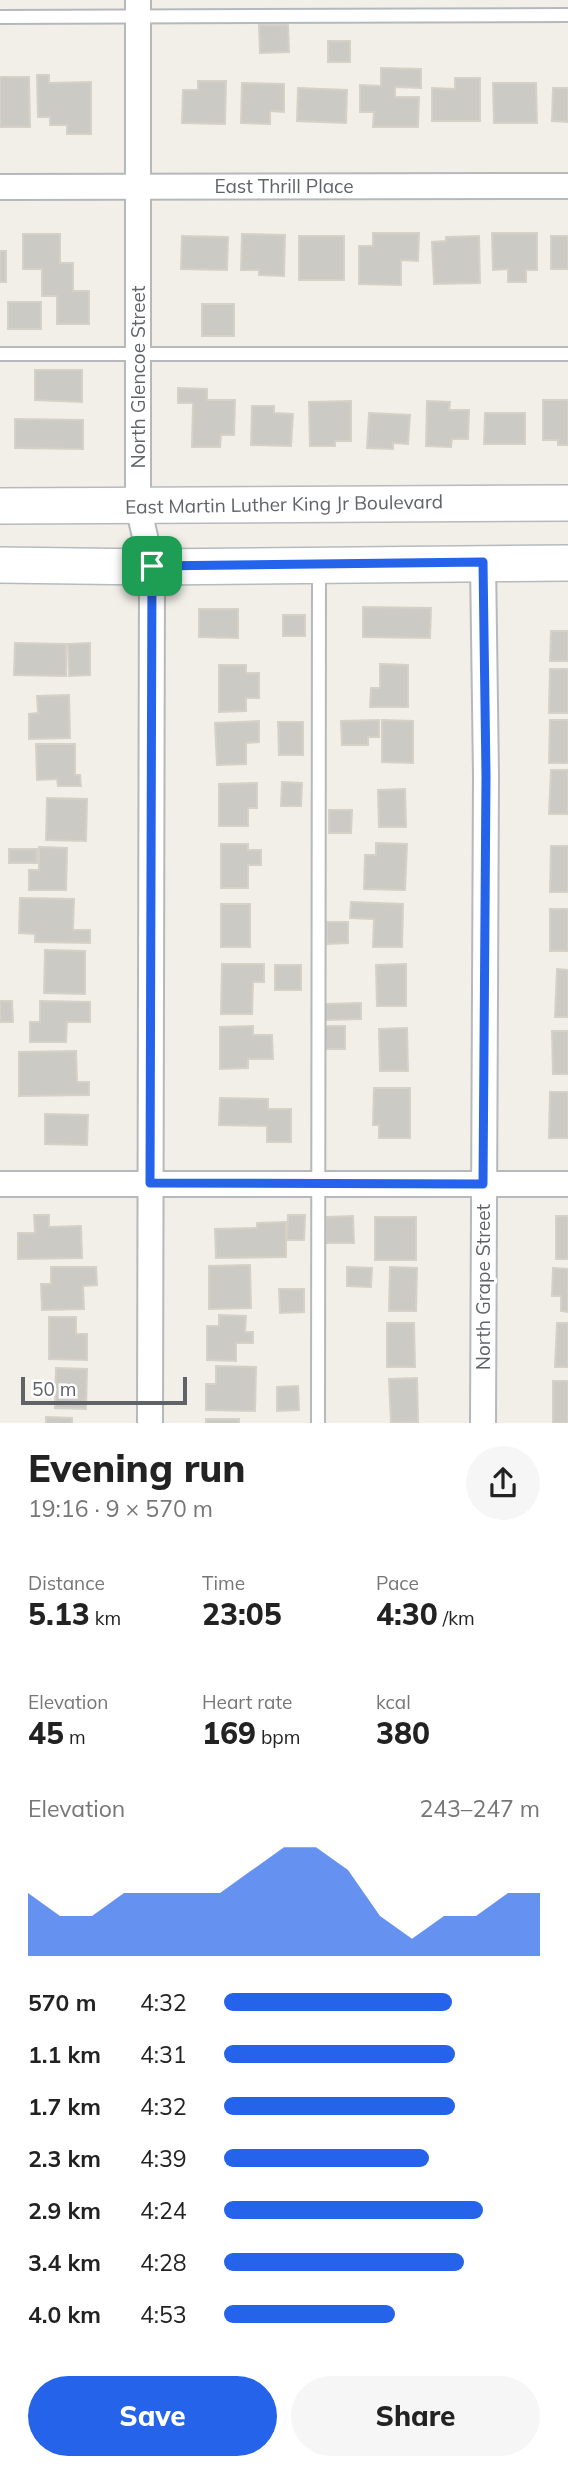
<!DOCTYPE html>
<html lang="en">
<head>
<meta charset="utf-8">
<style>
  :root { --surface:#fff; --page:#f6f6f6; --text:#222; --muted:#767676; --accent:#2563eb }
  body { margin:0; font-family:Mulish,sans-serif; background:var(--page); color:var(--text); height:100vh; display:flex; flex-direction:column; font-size:26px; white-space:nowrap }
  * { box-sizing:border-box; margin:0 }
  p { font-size:23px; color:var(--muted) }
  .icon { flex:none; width:38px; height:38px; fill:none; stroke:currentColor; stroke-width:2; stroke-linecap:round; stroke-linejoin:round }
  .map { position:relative; height:1423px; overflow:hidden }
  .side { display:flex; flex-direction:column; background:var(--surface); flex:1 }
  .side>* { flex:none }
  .scale { position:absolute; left:21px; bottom:18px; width:166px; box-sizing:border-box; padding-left:7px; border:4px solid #5f6368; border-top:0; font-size:19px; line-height:24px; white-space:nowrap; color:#5f6368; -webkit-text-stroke:5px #fff; paint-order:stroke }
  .pin { position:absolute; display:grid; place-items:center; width:60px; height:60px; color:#fff; margin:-30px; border-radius:14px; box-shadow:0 4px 10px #0006 }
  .round { display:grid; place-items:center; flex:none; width:74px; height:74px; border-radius:37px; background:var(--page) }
  .headline { display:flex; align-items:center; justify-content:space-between; height:119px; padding:0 28px }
  h1 { font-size:38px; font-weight:800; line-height:52px }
  .figures { display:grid; grid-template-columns:repeat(3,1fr); gap:10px; height:119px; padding:7px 28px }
  .figures div { display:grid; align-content:center }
  .figures b { font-size:30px; font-weight:800 }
  .figures small { font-size:19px; font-weight:400 }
  .figures p { font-size:19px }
  .chart { height:196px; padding:14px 28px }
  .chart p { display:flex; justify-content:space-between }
  .chart svg { width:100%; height:126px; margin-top:7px; fill:var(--accent); opacity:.7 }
  .primary-button { display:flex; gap:14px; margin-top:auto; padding:14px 28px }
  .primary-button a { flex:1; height:80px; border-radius:42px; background:var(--accent); color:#fff; font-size:28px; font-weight:800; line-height:80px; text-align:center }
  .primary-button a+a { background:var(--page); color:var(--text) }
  ul { padding:0 28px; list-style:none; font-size:23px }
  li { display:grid; grid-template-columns:112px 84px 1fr; align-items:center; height:52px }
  li i { height:18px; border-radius:9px; background:var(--accent) }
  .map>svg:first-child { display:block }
  .building { fill:#cccac5; stroke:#d6d1c6; stroke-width:2 }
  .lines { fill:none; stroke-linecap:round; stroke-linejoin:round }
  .service-casing { stroke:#b5b8bc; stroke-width:16 }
  .minor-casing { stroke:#b5b8bc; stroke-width:28 }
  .secondary-casing { stroke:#b6babf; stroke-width:38 }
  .service { stroke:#fff; stroke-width:12 }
  .minor { stroke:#fff; stroke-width:24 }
  .secondary { stroke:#fff; stroke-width:35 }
  .route-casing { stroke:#fff; stroke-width:14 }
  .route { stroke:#2563eb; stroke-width:9 }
  .labels { text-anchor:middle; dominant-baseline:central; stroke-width:6; stroke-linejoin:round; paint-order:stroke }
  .street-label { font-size:19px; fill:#5f6368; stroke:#fff }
</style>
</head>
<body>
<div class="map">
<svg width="568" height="1424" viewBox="0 0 568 1424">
  <rect width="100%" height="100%" fill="#f1efe8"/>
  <g class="building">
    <path d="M259 25H288L289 52 260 53Z"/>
    <rect x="328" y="41" width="22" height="21"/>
    <path d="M381 68 421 69V88L395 87V97H419L418 127H373L374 112H360V85L381 86Z"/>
    <path d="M37 75H49V83L91 82V134H67V125H50V117H38Z"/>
    <path d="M0 77H29L30 127H0Z"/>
    <path d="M455 78H480V121H432V88L455 89Z"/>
    <path d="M198 81H226L225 124 182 123 183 90H198Z"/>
    <path d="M242 83 284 84V112L270 111V124L241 123Z"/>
    <path d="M493 83H536L537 123H494Z"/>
    <path d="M298 88 347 90 346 123 297 121Z"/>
    <path d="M553 88H568V122L552 121Z"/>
    <path d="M373 233H419L418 261 401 260V285L359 284V246H373Z"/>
    <path d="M492 233H537V270H526V282H508V269L493 270Z"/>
    <path d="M23 234H60V263H73V291H89V324H57V296H42V269H23Z"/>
    <path d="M242 234 285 235 284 276 259 275V270H241Z"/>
    <path d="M182 236 228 237 227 270 181 269Z"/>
    <rect x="299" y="236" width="45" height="44"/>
    <path d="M479 236 480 283 434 284 432 242 446 241V237Z"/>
    <rect x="551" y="236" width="17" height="33"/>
    <rect x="0" y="251" width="6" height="31"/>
    <rect x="8" y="302" width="33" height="27"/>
    <rect x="202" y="304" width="32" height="32"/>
    <path d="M35 370H82V402L35 400Z"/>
    <path d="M178 388 207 389V400H235L234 435H221L220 447H192L193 403H178Z"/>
    <path d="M543 400H568V445H558V440H543Z"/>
    <path d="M351 401V441H335V446H310L309 402Z"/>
    <path d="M427 401 450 402 449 410H469L468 439H452L451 447 426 446Z"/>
    <path d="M252 406H274V413L293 414 291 446 251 445Z"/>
    <path d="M369 413 410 415 408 444 393 443V449L367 448Z"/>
    <path d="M485 413H525V444H484Z"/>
    <path d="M15 419 83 420V449L15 448Z"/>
    <path d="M363 607 431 608 430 638 363 637Z"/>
    <path d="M199 609H238V638L199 637Z"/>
    <rect x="283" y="615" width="22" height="21"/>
    <path d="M551 631H568V661H550Z"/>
    <path d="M15 643 66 644V676L14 675Z"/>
    <path d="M90 643V675L69 676 68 644Z"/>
    <path d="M380 664 408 665V707H370L371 688H380Z"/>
    <path d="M219 665H246V673H259V698H246V711L219 712Z"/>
    <path d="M550 669H568V713H549Z"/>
    <path d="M69 695 70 738 29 739V714L38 713 37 696Z"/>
    <path d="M379 720V737H368V745H342L341 721Z"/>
    <path d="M382 720 413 721V763L382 762Z"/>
    <path d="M550 720H568V763H549Z"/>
    <path d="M259 721V742L246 743V764L217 765 215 723Z"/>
    <path d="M278 722H303V755H279Z"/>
    <path d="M36 744H75V775H80L81 786H58L57 779 37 780Z"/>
    <path d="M551 770H568V814H549Z"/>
    <path d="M282 782 302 783 301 806H281Z"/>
    <path d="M257 783V808H248V826H219V784Z"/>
    <path d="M405 789 406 827H379L378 790Z"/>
    <path d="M47 798 87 799 86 841 46 840Z"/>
    <path d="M329 810H352L351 833H329Z"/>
    <path d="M376 843 407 844 405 890 364 889 365 855H376Z"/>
    <path d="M221 844H248V850H261V865H248V888H221Z"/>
    <path d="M551 846H568V892H550Z"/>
    <path d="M39 847 67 848 66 890H29V870H39Z"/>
    <rect x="9" y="849" width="28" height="14"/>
    <path d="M20 898 74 899 73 930H90V943L35 942V934L19 933Z"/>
    <path d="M351 902 403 904 402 947H373L374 919 350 918Z"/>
    <rect x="221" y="904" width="29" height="43"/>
    <rect x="550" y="909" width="18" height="42"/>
    <path d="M327 922H348V943L327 944Z"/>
    <path d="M45 950 85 951V994L44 993Z"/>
    <path d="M222 964H264V982H253L252 1014H221Z"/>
    <path d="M406 964V1006H377L376 965Z"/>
    <rect x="275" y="965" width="26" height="25"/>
    <path d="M557 969 568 970V1017H555Z"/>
    <path d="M0 1001H12L13 1022H0Z"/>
    <path d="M40 1001 90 1002V1022H67L66 1042H30V1022H40Z"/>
    <path d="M361 1003V1019L325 1020V1004Z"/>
    <path d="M253 1026V1035H272L273 1059H248V1068L220 1069V1027Z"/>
    <rect x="325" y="1026" width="20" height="23"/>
    <path d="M407 1028 408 1071H380L379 1029Z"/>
    <path d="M552 1031H568V1074H553Z"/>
    <path d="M76 1051 77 1082H89V1095L19 1096V1052Z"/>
    <path d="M374 1088H410V1138H379V1125H373Z"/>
    <path d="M550 1092H568V1138H549Z"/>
    <path d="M220 1098 268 1099V1109H291V1142H267V1126L219 1125Z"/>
    <path d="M45 1114 88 1115 87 1145 45 1144Z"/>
    <path d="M34 1215H49V1227L81 1226 82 1258 18 1259V1233H35Z"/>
    <path d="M288 1215H305L304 1240H287Z"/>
    <path d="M353 1216 354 1243H326V1217Z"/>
    <rect x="556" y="1216" width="12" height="43"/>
    <rect x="375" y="1217" width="41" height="43"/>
    <path d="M286 1222V1257L216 1258 215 1229 257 1228V1223Z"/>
    <path d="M250 1265 251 1308 209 1309V1266Z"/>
    <path d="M51 1267H96L97 1285 83 1286 84 1309 42 1310 41 1284H51Z"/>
    <path d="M347 1267 372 1268 371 1287 347 1286Z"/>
    <path d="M390 1267 417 1268 416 1311H389Z"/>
    <path d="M553 1268 568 1269V1312L561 1311V1296H552Z"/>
    <path d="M279 1289H304V1312L280 1313Z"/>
    <path d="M219 1315 246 1316 245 1332H253V1343H236V1361L207 1360V1326H219Z"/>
    <path d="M49 1317H76V1334H87V1360L49 1359Z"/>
    <path d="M387 1323H414L415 1367H387Z"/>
    <path d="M557 1323H568V1367H555Z"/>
    <path d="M216 1366 256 1367 255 1411 206 1410V1384H216Z"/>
    <path d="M56 1368 87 1369 86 1409 55 1408Z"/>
    <path d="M417 1378 418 1422 391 1423 389 1379Z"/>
    <rect x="553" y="1381" width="15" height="42"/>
    <path d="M298 1386 299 1410 277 1411V1387Z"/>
    <path d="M46 1417 72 1418V1424H46Z"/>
    <rect x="206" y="1419" width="33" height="5"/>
  </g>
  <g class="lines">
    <g class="service-casing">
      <g id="service">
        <path d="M0 17 568 15"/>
        <path d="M0 354H568"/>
        <path d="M318 1424 319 566"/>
      </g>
    </g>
    <g class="minor-casing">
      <g id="minor">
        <path d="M138 0V506L152 567 150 1424"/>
        <path d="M0 187 568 186"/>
        <path d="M0 1184H568"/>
        <path d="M483 1424 486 776 483 562"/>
      </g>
    </g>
    <g class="secondary-casing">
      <g id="secondary">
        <path d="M0 506 568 503"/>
        <path d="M0 565 152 567 568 563"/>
      </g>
    </g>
    <use href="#service" class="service"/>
    <use href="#minor" class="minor"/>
    <use href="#secondary" class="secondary"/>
  </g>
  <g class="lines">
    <g class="route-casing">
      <path id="route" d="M483 562 486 776 483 1184 150 1183 152 566Z"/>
    </g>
    <use href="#route" class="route"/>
  </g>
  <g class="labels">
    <g class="street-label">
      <text x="284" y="186">East Thrill Place</text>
      <text transform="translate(138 377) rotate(-90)">North Glencoe Street</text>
      <text transform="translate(284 504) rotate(-1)">East Martin Luther King Jr Boulevard</text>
      <text transform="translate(483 1287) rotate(-90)">North Grape Street</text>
    </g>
  </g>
</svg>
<div class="scale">50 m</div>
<div class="pin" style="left:152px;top:566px;background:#1e9e55"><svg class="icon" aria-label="arrive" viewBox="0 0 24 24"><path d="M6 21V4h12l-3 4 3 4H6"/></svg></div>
</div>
<section class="side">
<div class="headline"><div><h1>Evening run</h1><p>19:16 · 9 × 570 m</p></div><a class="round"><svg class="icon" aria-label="share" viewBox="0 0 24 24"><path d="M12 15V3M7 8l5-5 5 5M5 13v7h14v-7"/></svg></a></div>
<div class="figures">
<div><p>Distance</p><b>5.13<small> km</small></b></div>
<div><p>Time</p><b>23:05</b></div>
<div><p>Pace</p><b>4:30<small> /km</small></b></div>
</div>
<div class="figures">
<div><p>Elevation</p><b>45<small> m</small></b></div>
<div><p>Heart rate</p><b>169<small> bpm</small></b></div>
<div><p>kcal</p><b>380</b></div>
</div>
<div class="chart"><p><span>Elevation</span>243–247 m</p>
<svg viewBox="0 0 160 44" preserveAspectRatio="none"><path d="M0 44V22L10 30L20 30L30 22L40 22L50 22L60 22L70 14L80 6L90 6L100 14L110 30L120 38L130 30L140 30L150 22L160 22V44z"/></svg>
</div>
<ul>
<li><b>570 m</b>4:32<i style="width:72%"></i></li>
<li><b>1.1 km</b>4:31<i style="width:73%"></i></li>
<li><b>1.7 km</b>4:32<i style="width:73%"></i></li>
<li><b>2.3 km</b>4:39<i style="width:65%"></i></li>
<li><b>2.9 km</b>4:24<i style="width:82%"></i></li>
<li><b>3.4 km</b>4:28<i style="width:76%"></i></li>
<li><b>4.0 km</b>4:53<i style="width:54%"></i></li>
</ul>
<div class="primary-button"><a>Save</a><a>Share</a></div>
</section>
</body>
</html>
